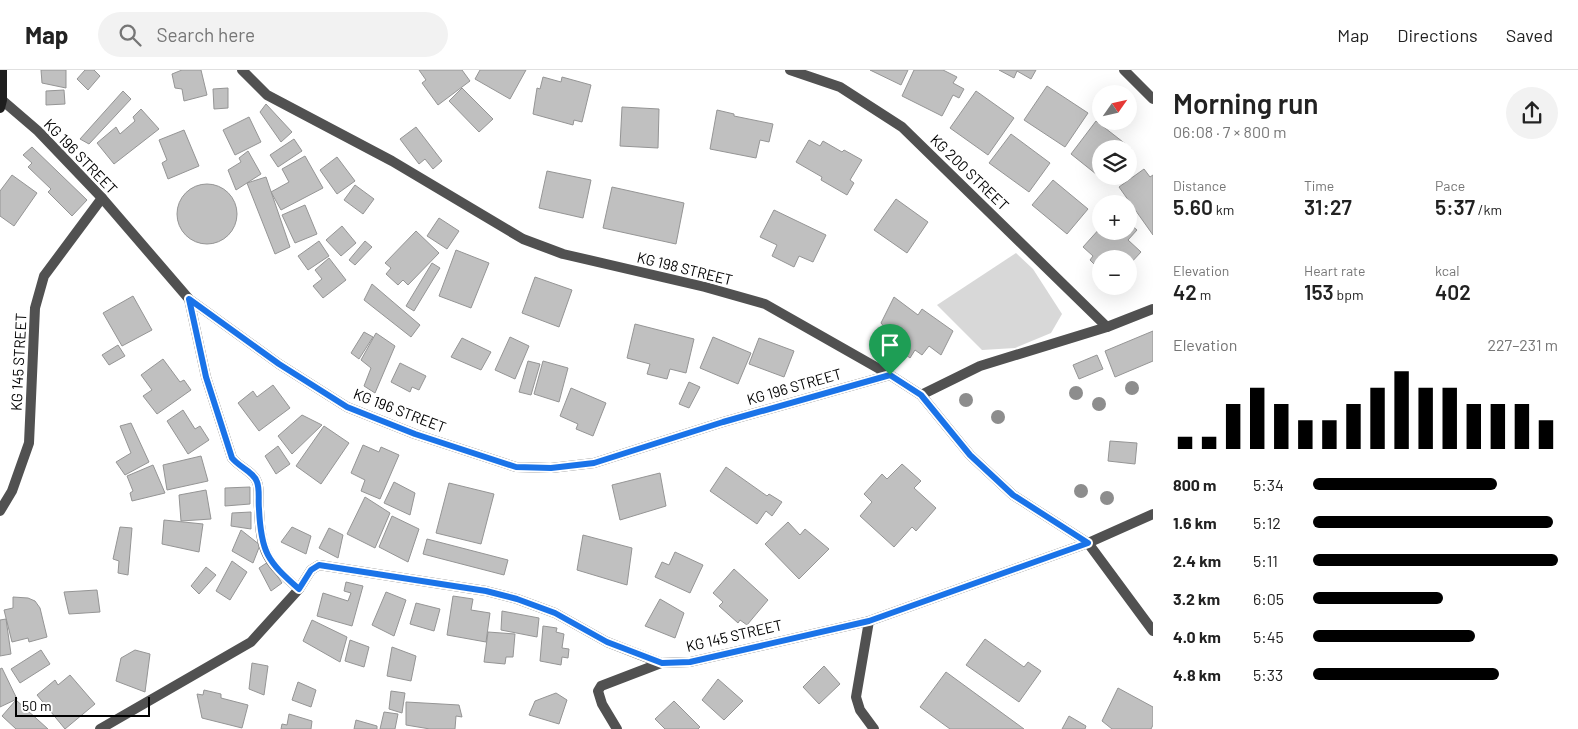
<!DOCTYPE html>
<html lang="en">
<head>
<meta charset="utf-8">
<style>
  :root { --surface:#fff; --page:#f2f2f2; --text:#222; --muted:#767676; --line:#e0e0e0; --accent:#000 }
  body { margin:0; font-family:Barlow,sans-serif; background:var(--page); color:var(--text); height:100vh; display:flex; flex-direction:column; font-size:19px; white-space:nowrap }
  * { box-sizing:border-box; margin:0 }
  p { font-size:16px; color:var(--muted) }
  .icon { flex:none; width:28px; height:28px; fill:none; stroke:currentColor; stroke-width:2; stroke-linecap:round; stroke-linejoin:round }
  .map { position:relative; flex:1; overflow:hidden }
  .panel { display:flex; flex-direction:column; background:var(--surface); width:425px }
  .panel>* { flex:none }
  .needle { width:32px; rotate:56deg }
  .fabs { position:absolute; left:1092px; top:15px; display:grid; gap:10px }
  .fabs a { display:grid; place-items:center; width:45px; height:45px; border-radius:50%; background:var(--surface); box-shadow:0 5px 20px #0002; font-size:25px }
  .scale { position:absolute; left:15px; bottom:12px; width:135px; box-sizing:border-box; padding-left:5px; border:2px solid #000; border-top:0; font-size:14px; line-height:18px; white-space:nowrap; color:#000; -webkit-text-stroke:4px #fff; paint-order:stroke }
  .pin { position:absolute; display:grid; place-items:center; width:42px; height:42px; color:#fff; margin:-51px -21px; border-radius:50% 50% 50% 0; rotate:-45deg; box-shadow:0 0 5px #0007 }
  .pin .icon { rotate:45deg }
  .round { display:grid; place-items:center; flex:none; width:52px; height:52px; border-radius:26px; background:var(--page) }
  .head { display:flex; align-items:center; justify-content:space-between; height:85px; padding:0 20px }
  h1 { font-size:28px; font-weight:600; line-height:38px }
  .metrics { display:grid; grid-template-columns:repeat(3,1fr); gap:8px; height:85px; padding:5px 20px }
  .metrics div { display:grid; align-content:center }
  .metrics b { font-size:21px; font-weight:600 }
  .metrics small { font-size:14px; font-weight:400 }
  .metrics p { font-size:14px }
  .chart { height:140px; padding:10px 20px }
  .chart p { display:flex; justify-content:space-between }
  .chart svg { width:100%; height:90px; margin-top:5px; stroke:var(--accent); stroke-width:6 }
  ul { padding:0 20px; list-style:none; font-size:16px }
  li { display:grid; grid-template-columns:80px 60px 1fr; align-items:center; height:38px }
  li i { height:12px; border-radius:6px; background:var(--accent) }
  header { display:flex; align-items:center; gap:30px; box-sizing:border-box; height:70px; padding:0 25px; background:var(--surface); border-bottom:1px solid var(--line) }
  header strong { font-size:24px }
  nav { display:flex; gap:28px; margin-inline-start:auto; font-size:18px }
  .search { width:350px; height:45px; background:var(--page); display:flex; align-items:center; gap:12px; box-sizing:border-box; padding:0 18px; border-radius:28px; color:var(--muted); font-size:19px }
  main { display:flex; flex:1; min-height:0 }
  .map>svg:first-child { display:block }
  .green { fill:#d8d8d8 }
  .building { fill:#c0c0c0; stroke:#959595 }
  .lines { fill:none; stroke-linecap:round; stroke-linejoin:round }
  .minor { stroke:#515151; stroke-width:10 }
  .secondary { stroke:#1e1e1e; stroke-width:10 }
  .tree { fill:#8d8d8d }
  .route-casing { stroke:#fff; stroke-width:10 }
  .route { stroke:#1a73e8; stroke-width:6 }
  .labels { text-anchor:middle; dominant-baseline:central; stroke-width:5; stroke-linejoin:round; paint-order:stroke }
  .street-label { font-size:15px; fill:#000; stroke:#fff }
</style>
</head>
<body>
<header>
<strong>Map</strong>
<div class="search"><svg class="icon" aria-label="search" viewBox="0 0 24 24"><circle cx="10" cy="10" r="6"/><path d="M15 15l6 6"/></svg>Search here</div>
<nav><a>Map</a><a>Directions</a><a>Saved</a></nav>
</header>
<main>
<div class="map">
<svg width="1153" height="659" viewBox="0 0 1153 659">
  <rect width="100%" height="100%" fill="#fff"/>
  <path class="green" d="M1016 183 1033 199 1062 244 1051 263 1015 278 982 280 937 235Z"/>
  <g class="building">
    <path d="M41 0H66V18L42 13Z"/>
    <path d="M85 0H94L100 6 88 20 77 9Z"/>
    <path d="M182 0H201L207 25 184 31 182 19 175 18 172 4Z"/>
    <path d="M419 0H462L470 11 438 35 422 13 426 10Z"/>
    <path d="M480 0H526L510 29 475 9Z"/>
    <path d="M870 0H908L901 15Z"/>
    <path d="M914 0H943L957 7 953 13 964 19 959 28 953 25 942 46 902 26Z"/>
    <path d="M999 0H1036L1031 9 1017 1 1014 8Z"/>
    <path d="M543 7 561 12 562 7 591 15 582 52 574 50 573 55 533 44 537 18 540 19Z"/>
    <path d="M1047 16 1088 43 1065 77 1024 50Z"/>
    <path d="M228 18V38L214 39 213 19Z"/>
    <path d="M462 18 493 49 479 62 449 31Z"/>
    <path d="M64 20 65 34 46 35V21Z"/>
    <path d="M123 21 131 29 89 74 80 69Z"/>
    <path d="M976 21 1014 48 988 85 950 58Z"/>
    <path d="M266 34 292 62 281 72 260 42Z"/>
    <path d="M622 37 659 39 658 78 620 76Z"/>
    <path d="M141 39 159 59 114 94 97 73 116 57 120 64 135 51 133 47Z"/>
    <path d="M717 40 734 44V46L773 54 769 72 760 70 756 88 710 79Z"/>
    <path d="M249 47 261 72 235 85 223 60Z"/>
    <path d="M1096 51 1132 79 1129 83V79H1101V106H1111L1106 112 1071 84Z"/>
    <path d="M416 57 442 91 433 99 425 89 419 94 400 69Z"/>
    <path d="M184 60 199 96 168 109 162 93 167 90 159 70Z"/>
    <path d="M1011 64 1050 93 1029 122 989 93Z"/>
    <path d="M294 69 302 81 278 97 270 85Z"/>
    <path d="M809 70 820 76 823 71 842 82 844 80 862 90 850 110 854 113 847 125 821 110 822 107 796 92Z"/>
    <path d="M32 77 87 130 72 146 48 122 51 119 28 97 32 93 23 85Z"/>
    <path d="M248 81 261 104 236 120 228 100 241 92 239 88Z"/>
    <path d="M305 86 323 118 281 140 271 122 289 112 282 99Z"/>
    <path d="M337 87 355 111 337 124 320 100Z"/>
    <path d="M1144 99 1150 107 1153 105V165L1119 117Z"/>
    <path d="M547 101 591 110 583 148 539 138Z"/>
    <path d="M12 105 37 123 14 156 0 146V121Z"/>
    <path d="M266 107 290 177 275 184 247 113Z"/>
    <path d="M1053 110 1088 139 1067 164 1032 135Z"/>
    <circle cx="207" cy="144" r="30"/>
    <path d="M355 115 374 129 363 144 344 130Z"/>
    <path d="M612 117 684 133 676 174 603 158Z"/>
    <path d="M896 129 928 152 907 183 874 160Z"/>
    <path d="M305 135 317 164 295 173 282 145Z"/>
    <path d="M774 140 826 165 813 192 799 186 794 197 772 186 777 175 760 167Z"/>
    <path d="M439 148 459 161 447 179 427 166Z"/>
    <path d="M1129 153 1137 160 1128 170 1141 182 1129 195V189H1101V201L1090 190 1093 186 1083 177 1101 157V161H1129Z"/>
    <path d="M342 156 356 173 341 186 326 170Z"/>
    <path d="M416 161 439 183 408 215 403 210 398 215 386 204 391 198 385 193Z"/>
    <path d="M319 171 329 186 308 200 298 186Z"/>
    <path d="M365 171 372 177 355 195 349 190Z"/>
    <path d="M456 180 489 193 471 238 439 226Z"/>
    <path d="M329 188 346 210 323 228 313 216 322 209 315 200Z"/>
    <path d="M432 193 440 198 414 241 406 236Z"/>
    <path d="M535 207 572 220 559 257 522 243Z"/>
    <path d="M372 214 420 255 411 267 364 230Z"/>
    <path d="M133 226 152 260 122 276 103 243Z"/>
    <path d="M894 227 918 245 922 239 953 261 941 285 929 276 922 285 915 280 910 288 891 273 894 268 881 253Z"/>
    <path d="M635 254 694 269 686 303 670 299 667 309 647 304 650 294 627 288Z"/>
    <path d="M1153 261V291L1115 307 1105 281Z"/>
    <path d="M364 262 373 267 359 289 351 283Z"/>
    <path d="M376 263 395 276 375 323 364 316 371 298 361 290Z"/>
    <path d="M510 267 529 276 515 309 495 300Z"/>
    <path d="M713 267 751 283 738 314 700 298Z"/>
    <path d="M462 268 491 282 481 300 451 287Z"/>
    <path d="M759 268 794 281 784 307 749 294Z"/>
    <path d="M118 275 125 286 109 295 102 285Z"/>
    <path d="M1097 285 1103 299 1079 309 1073 295Z"/>
    <path d="M163 289 180 312 184 310 191 320 157 344 143 326 152 320 141 305Z"/>
    <path d="M528 291 540 294 531 325 519 322Z"/>
    <path d="M543 291 568 298 559 332 534 324Z"/>
    <path d="M400 293 426 306 419 320 412 317 410 322 391 312Z"/>
    <path d="M689 312 700 317 689 338 679 334Z"/>
    <path d="M273 315 290 338 259 361 238 333 253 321 257 327Z"/>
    <path d="M571 318 606 333 593 366 576 359 578 354 560 346Z"/>
    <path d="M183 340 195 359 200 356 209 370 188 384 167 351Z"/>
    <path d="M302 345 322 355 292 384 278 366Z"/>
    <path d="M131 353 149 392 125 405 116 392 131 383 120 356Z"/>
    <path d="M324 356 349 373 321 414 296 396Z"/>
    <path d="M1110 371 1137 373 1135 394 1108 391Z"/>
    <path d="M363 375 379 382 381 377 399 385 380 429 361 421 365 410 351 403Z"/>
    <path d="M278 376 290 394 276 404 265 386Z"/>
    <path d="M201 386 208 411 167 420 163 395Z"/>
    <path d="M902 394 921 411 914 418 936 438 916 461 912 457 894 477 860 446 872 432 864 424 882 404 887 409Z"/>
    <path d="M153 395 165 423 132 431 130 423 133 421 127 406Z"/>
    <path d="M726 397 767 426 769 424 782 432 772 446 766 441 757 454 710 421Z"/>
    <path d="M660 403 666 436 620 450 612 415Z"/>
    <path d="M394 412 415 423 410 445 384 433Z"/>
    <path d="M449 413 494 424 481 474 436 463Z"/>
    <path d="M250 417V434L225 436V418Z"/>
    <path d="M206 420 211 449 181 451 179 425Z"/>
    <path d="M365 427 390 443 375 478 347 464Z"/>
    <path d="M251 442V459L231 456 232 443Z"/>
    <path d="M392 446 419 459 408 492 379 477Z"/>
    <path d="M164 450 203 454 199 482 162 474Z"/>
    <path d="M788 452 800 465 805 459 829 479 799 509 765 474Z"/>
    <path d="M120 457 132 458 128 505 118 503 119 491 113 489Z"/>
    <path d="M292 457 311 466 306 484 281 472Z"/>
    <path d="M329 458 343 465 338 488 319 478Z"/>
    <path d="M241 460 260 475 253 493 232 481Z"/>
    <path d="M583 465 632 478 627 515 577 500Z"/>
    <path d="M427 469 508 490 504 505 423 484Z"/>
    <path d="M675 482 703 495 690 523 655 507 662 492 669 495Z"/>
    <path d="M232 491 247 502 230 530 216 521Z"/>
    <path d="M268 492 282 513 271 521 259 498Z"/>
    <path d="M206 497 216 505 199 524 191 516Z"/>
    <path d="M734 499 768 530 747 555 740 550 738 553 719 536 723 532 713 523Z"/>
    <path d="M346 512 363 516 352 556 317 546 323 523 348 531 351 523 344 521Z"/>
    <path d="M97 520 100 542 69 544 64 522Z"/>
    <path d="M386 522 406 530 394 566 372 555Z"/>
    <path d="M453 526 473 529 471 540 490 543 486 572 447 565Z"/>
    <path d="M13 527 28 528 35 531 40 538 47 567 29 572 28 568 12 572 4 540 13 538Z"/>
    <path d="M660 529 684 543 675 568 645 556Z"/>
    <path d="M416 533 440 539 434 561 410 554Z"/>
    <path d="M502 541 539 548 537 567 501 560Z"/>
    <path d="M6 549 11 584 0 586V550Z"/>
    <path d="M312 550 347 567 340 592 303 571Z"/>
    <path d="M543 556 557 558 556 562 564 564 562 578 569 579 568 588 562 587 561 595 540 591Z"/>
    <path d="M488 562 515 564 513 587H506L505 594 484 592Z"/>
    <path d="M985 569 1024 597 1028 592 1041 601 1019 632 966 595Z"/>
    <path d="M350 570 369 577 364 597 345 591Z"/>
    <path d="M392 577 416 586 411 611 387 606Z"/>
    <path d="M41 580 50 594 20 613 11 599Z"/>
    <path d="M135 580 150 584 145 622 116 611 121 588Z"/>
    <path d="M252 593 268 596 264 625 249 619Z"/>
    <path d="M824 596 840 614 819 634 803 617Z"/>
    <path d="M2 598 17 629 0 637V599Z"/>
    <path d="M946 602 1024 659H950L920 637Z"/>
    <path d="M70 605 95 634 65 659 37 625 55 610 58 615Z"/>
    <path d="M718 609 743 631 724 650 702 630Z"/>
    <path d="M298 612 316 620 311 637 292 630Z"/>
    <path d="M1118 618 1153 637V655L1151 659H1112L1102 651Z"/>
    <path d="M204 620 221 624V628L248 635 242 658 202 648 197 624 203 625Z"/>
    <path d="M391 621 405 623 402 643 389 639Z"/>
    <path d="M556 623 567 630 559 654 529 645 535 631Z"/>
    <path d="M16 630 48 659H16L2 646Z"/>
    <path d="M674 631 700 657 698 659H665L655 649Z"/>
    <path d="M406 632 459 635 462 647 456 646 455 659H430L406 655Z"/>
    <path d="M384 642 398 644 395 659H380Z"/>
    <path d="M289 644 312 651 311 659H281L282 654 287 655Z"/>
    <path d="M1069 646 1086 656 1085 659H1062Z"/>
    <path d="M356 650 377 656V659H354Z"/>
  </g>
  <g class="lines">
    <g class="minor">
      <path d="M242 0 267 25 392 91 523 169 563 184 705 217 765 234 890 305 921 325 970 385 1013 425 1088 473 1153 561"/>
      <path d="M790 0 840 17 902 57 1107 257"/>
      <path d="M1124 0 1153 29"/>
      <path d="M2 30 38 61 102 128 189 229 279 294 347 337 415 364 516 397 551 398 594 393 723 352 890 305"/>
      <path d="M189 229 206 307 232 388C239 397 254 402 257 412 260 419 258 431 259 439 261 483 266 491 299 519"/>
      <path d="M921 325 980 296 1107 257 1153 239"/>
      <path d="M0 441 12 421 29 373 35 238 44 206 102 128"/>
      <path d="M869 551 856 627 860 640 874 659"/>
      <path d="M100 659 251 572 299 519 311 500 319 495 486 521 517 529 555 543 607 572 661 593 690 592 869 551 1088 473 1153 444"/>
      <path d="M617 659 602 634 598 621 601 616 661 593"/>
    </g>
    <path class="secondary" d="M0 38 2 30V0"/>
  </g>
  <g class="tree">
    <circle cx="1132" cy="318" r="7"/>
    <circle cx="1076" cy="323" r="7"/>
    <circle cx="966" cy="330" r="7"/>
    <circle cx="1099" cy="334" r="7"/>
    <circle cx="998" cy="347" r="7"/>
    <circle cx="1081" cy="421" r="7"/>
    <circle cx="1107" cy="428" r="7"/>
  </g>
  <g class="lines">
    <g class="route-casing">
      <path id="route" d="M189 229 279 294 347 337 415 364 516 397 551 398 594 393 723 352 890 305 921 325 970 385 1013 425 1088 473 869 551 690 592 662 593 607 572 555 543 517 529 486 521 319 495 311 500 299 519C267 491 261 482 259 439 258 431 260 419 257 412 254 402 239 397 232 388L206 307Z"/>
    </g>
    <use href="#route" class="route"/>
  </g>
  <g class="labels">
    <g class="street-label">
      <text transform="translate(81 86) rotate(46)">KG 196 STREET</text>
      <text transform="translate(970 102) rotate(44)">KG 200 STREET</text>
      <text transform="translate(685 198) rotate(14)">KG 198 STREET</text>
      <text transform="translate(18 292) rotate(-87)">KG 145 STREET</text>
      <text transform="translate(794 316) rotate(-16)">KG 196 STREET</text>
      <text transform="translate(400 340) rotate(21)">KG 196 STREET</text>
      <text transform="translate(734 565) rotate(-13)">KG 145 STREET</text>
    </g>
  </g>
</svg>
<div class="fabs">
<a><svg class="needle" viewBox="-14 -14 28 28"><path d="M0-13l5 13h-10z" fill="#e53935"/><path d="M0 13l5-13h-10z" fill="#767676"/></svg></a>
<a><svg class="icon" aria-label="layers" viewBox="0 0 24 24"><path d="M12 4l9 5-9 5-9-5zM3 14l9 5 9-5"/></svg></a>
<a>+</a>
<a>−</a>
</div>
<div class="scale">50 m</div>
<div class="pin" style="left:890px;top:305px;background:#1e9e55"><svg class="icon" aria-label="arrive" viewBox="0 0 24 24"><path d="M6 21V4h12l-3 4 3 4H6"/></svg></div>
</div>
<section class="panel">
<div class="head"><div><h1>Morning run</h1><p>06:08 · 7 × 800 m</p></div><a class="round"><svg class="icon" aria-label="share" viewBox="0 0 24 24"><path d="M12 15V3M7 8l5-5 5 5M5 13v7h14v-7"/></svg></a></div>
<div class="metrics">
<div><p>Distance</p><b>5.60<small> km</small></b></div>
<div><p>Time</p><b>31:27</b></div>
<div><p>Pace</p><b>5:37<small> /km</small></b></div>
</div>
<div class="metrics">
<div><p>Elevation</p><b>42<small> m</small></b></div>
<div><p>Heart rate</p><b>153<small> bpm</small></b></div>
<div><p>kcal</p><b>402</b></div>
</div>
<div class="chart"><p><span>Elevation</span>227–231 m</p>
<svg viewBox="0 0 160 44" preserveAspectRatio="none"><path d="M5 44V38M15 44V38M25 44V22M35 44V14M45 44V22M55 44V30M65 44V30M75 44V22M85 44V14M95 44V6M105 44V14M115 44V14M125 44V22M135 44V22M145 44V22M155 44V30"/></svg>
</div>
<ul>
<li><b>800 m</b>5:34<i style="width:75%"></i></li>
<li><b>1.6 km</b>5:12<i style="width:98%"></i></li>
<li><b>2.4 km</b>5:11<i style="width:100%"></i></li>
<li><b>3.2 km</b>6:05<i style="width:53%"></i></li>
<li><b>4.0 km</b>5:45<i style="width:66%"></i></li>
<li><b>4.8 km</b>5:33<i style="width:76%"></i></li>
</ul>
</section>
</main>
</body>
</html>
